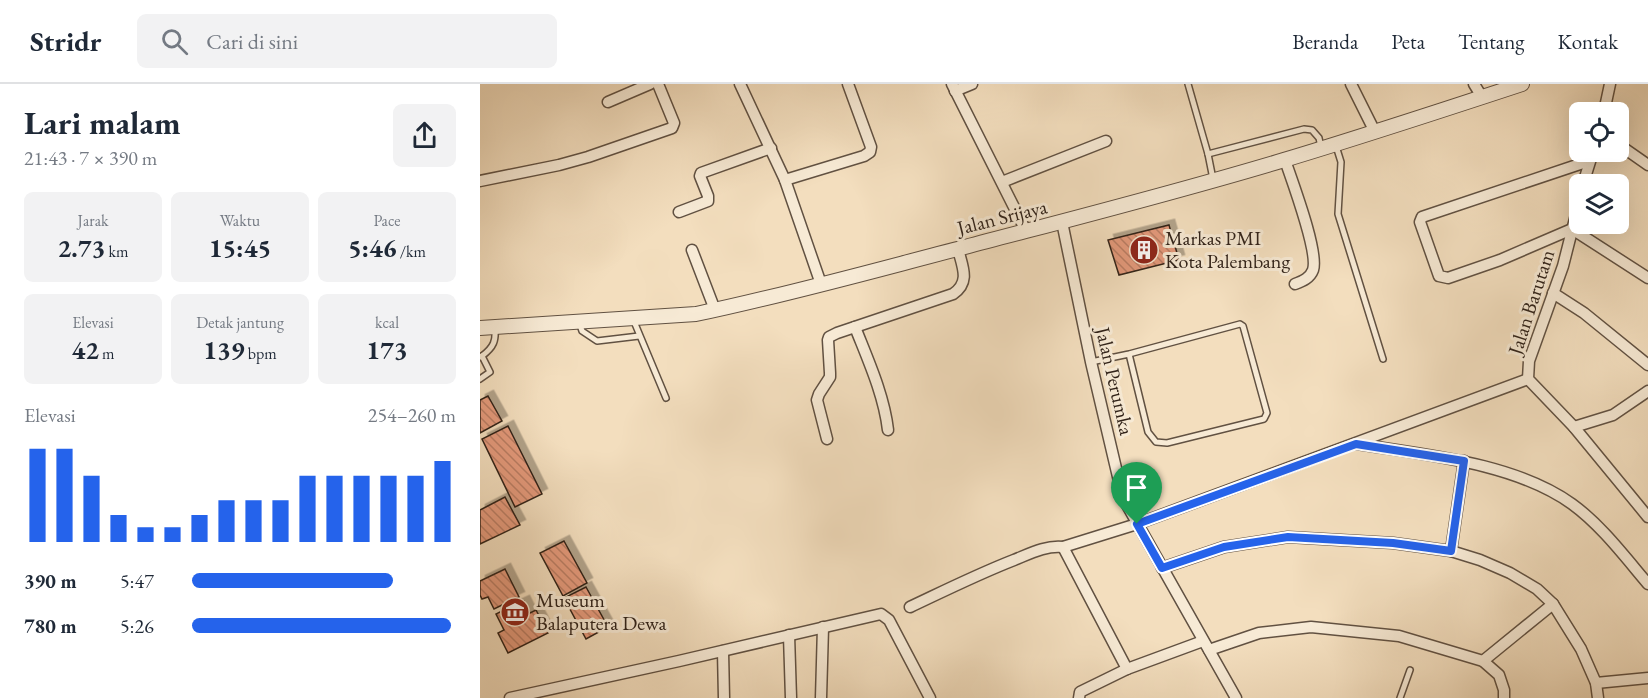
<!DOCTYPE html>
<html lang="id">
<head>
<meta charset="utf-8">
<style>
  :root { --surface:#fff; --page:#f2f2f3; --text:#1f2937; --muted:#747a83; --line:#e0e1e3; --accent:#2563eb }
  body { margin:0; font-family:"EB Garamond",serif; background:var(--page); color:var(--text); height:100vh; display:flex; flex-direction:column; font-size:22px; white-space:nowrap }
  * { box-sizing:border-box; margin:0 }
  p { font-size:20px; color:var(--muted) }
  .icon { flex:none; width:33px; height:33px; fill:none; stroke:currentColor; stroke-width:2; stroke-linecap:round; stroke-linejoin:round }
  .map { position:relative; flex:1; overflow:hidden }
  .side { display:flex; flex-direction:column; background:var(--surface); width:480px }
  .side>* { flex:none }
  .tools { position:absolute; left:1089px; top:18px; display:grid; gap:12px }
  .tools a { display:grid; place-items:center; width:60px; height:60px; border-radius:9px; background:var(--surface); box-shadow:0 6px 24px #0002; font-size:30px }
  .pin { position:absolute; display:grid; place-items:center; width:51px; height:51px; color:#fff; margin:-62px -26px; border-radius:50% 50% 50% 0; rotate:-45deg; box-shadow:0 0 6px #0007 }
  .pin .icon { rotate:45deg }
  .round { display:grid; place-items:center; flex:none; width:63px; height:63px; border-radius:9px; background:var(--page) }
  .head { display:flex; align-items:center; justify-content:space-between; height:102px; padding:0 24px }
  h1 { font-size:33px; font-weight:700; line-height:45px }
  .metrics { display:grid; grid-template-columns:repeat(3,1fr); gap:9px; height:102px; padding:6px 24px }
  .metrics div { display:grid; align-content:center; border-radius:9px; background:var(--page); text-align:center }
  .metrics b { font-size:26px; font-weight:700 }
  .metrics small { font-size:16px; font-weight:400 }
  .metrics p { font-size:16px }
  .chart { height:168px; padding:12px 24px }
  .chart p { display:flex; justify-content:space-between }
  .chart svg { width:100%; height:108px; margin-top:6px; stroke:var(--accent); stroke-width:6 }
  ul { padding:0 24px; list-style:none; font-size:20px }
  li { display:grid; grid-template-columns:96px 72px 1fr; align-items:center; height:45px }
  li i { height:15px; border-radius:8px; background:var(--accent) }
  header { display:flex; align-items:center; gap:36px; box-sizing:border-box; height:84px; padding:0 30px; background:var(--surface); border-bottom:2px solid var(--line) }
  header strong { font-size:28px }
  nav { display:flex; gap:33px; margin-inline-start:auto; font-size:21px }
  .search { width:420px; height:54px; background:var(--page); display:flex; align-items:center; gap:15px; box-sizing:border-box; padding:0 21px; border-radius:9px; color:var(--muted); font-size:22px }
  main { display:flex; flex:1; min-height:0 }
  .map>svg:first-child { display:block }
  .building { fill:url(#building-back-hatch); stroke:#302219; stroke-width:1.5; filter:url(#shadow) }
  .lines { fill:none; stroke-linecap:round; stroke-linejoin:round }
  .service-casing { stroke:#615142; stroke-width:8 }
  .minor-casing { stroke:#615142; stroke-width:13 }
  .tertiary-casing { stroke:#615142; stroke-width:16 }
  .service { stroke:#f7ead5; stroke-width:5 }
  .minor { stroke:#f7ead5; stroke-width:10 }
  .tertiary { stroke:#f7ead5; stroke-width:14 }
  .route-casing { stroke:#fff; stroke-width:12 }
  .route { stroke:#2563eb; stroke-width:8 }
  .labels { text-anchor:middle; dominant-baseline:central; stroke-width:6; stroke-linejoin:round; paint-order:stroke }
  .street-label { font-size:20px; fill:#302219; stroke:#f7ead5 }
  .poi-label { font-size:20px; fill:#302219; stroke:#f7ead5; text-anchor:start }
</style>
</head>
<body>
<header>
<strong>Stridr</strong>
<div class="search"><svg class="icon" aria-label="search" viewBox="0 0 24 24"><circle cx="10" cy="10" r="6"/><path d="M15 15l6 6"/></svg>Cari di sini</div>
<nav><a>Beranda</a><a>Peta</a><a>Tentang</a><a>Kontak</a></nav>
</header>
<main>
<section class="side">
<div class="head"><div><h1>Lari malam</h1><p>21:43 · 7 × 390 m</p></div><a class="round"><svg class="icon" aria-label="share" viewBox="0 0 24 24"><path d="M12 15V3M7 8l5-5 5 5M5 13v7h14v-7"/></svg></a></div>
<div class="metrics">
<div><p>Jarak</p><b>2.73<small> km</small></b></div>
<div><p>Waktu</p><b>15:45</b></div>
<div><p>Pace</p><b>5:46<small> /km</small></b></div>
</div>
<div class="metrics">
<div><p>Elevasi</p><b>42<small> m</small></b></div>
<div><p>Detak jantung</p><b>139<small> bpm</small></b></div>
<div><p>kcal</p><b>173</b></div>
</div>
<div class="chart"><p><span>Elevasi</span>254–260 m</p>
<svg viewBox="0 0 160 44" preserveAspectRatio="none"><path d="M5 44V6M15 44V6M25 44V17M35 44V33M45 44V38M55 44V38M65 44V33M75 44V27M85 44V27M95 44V27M105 44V17M115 44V17M125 44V17M135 44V17M145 44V17M155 44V11"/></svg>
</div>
<ul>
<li><b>390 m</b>5:47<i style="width:76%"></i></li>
<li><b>780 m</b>5:26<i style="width:98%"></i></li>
</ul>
</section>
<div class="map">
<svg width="1168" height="614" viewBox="0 0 1168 614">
  <defs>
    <pattern id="building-back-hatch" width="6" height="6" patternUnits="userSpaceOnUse" patternTransform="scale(1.5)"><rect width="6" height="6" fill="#e59a7b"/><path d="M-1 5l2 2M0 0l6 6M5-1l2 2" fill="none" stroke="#ba7d64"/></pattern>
    <filter id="shadow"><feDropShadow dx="5.5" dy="-5.5" stdDeviation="0" flood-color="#0004"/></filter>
  </defs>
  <rect width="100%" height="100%" fill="#f3debe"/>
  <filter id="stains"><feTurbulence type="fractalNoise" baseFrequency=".00333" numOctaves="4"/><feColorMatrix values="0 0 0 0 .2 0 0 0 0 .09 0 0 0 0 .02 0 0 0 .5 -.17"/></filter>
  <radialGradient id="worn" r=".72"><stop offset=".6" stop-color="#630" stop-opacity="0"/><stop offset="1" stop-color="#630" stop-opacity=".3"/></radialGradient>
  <g class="building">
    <path d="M689 141 699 176 639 191 628 156Z"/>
    <path d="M8 312 22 337 0 349V316Z"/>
    <path d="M28 342 62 410 35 423 2 355Z"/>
    <path d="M25 413 40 441 0 460V426Z"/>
    <path d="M84 457 107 499 83 512 60 469Z"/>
    <path d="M25 485 39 513 28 518 31 523 44 517 50 529 56 526 68 549 28 569 18 549 24 546 16 530 24 526 22 521 14 525 8 513 2 515 0 511V497Z"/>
    <path d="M106 503 128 543 106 555 84 514Z"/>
  </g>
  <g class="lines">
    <g class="service-casing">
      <g id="service">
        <path d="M708 0 728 70 733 95"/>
        <path d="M856 62 861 78 858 130 903 275"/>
        <path d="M728 70 824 45 832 46 839 54 841 63"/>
        <path d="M153 235 186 314"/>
        <path d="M99 238 102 247 117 257 159 252"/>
        <path d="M2 272C14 263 16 257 15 243"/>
        <path d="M0 273 2 272 10 288 0 295"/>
        <path d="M611 278 649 270 760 240 763 242 787 329 784 335 687 359 676 358 668 348 649 270"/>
        <path d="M920 614 930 586"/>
      </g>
    </g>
    <g class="minor-casing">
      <g id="minor">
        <path d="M260 0 305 96 341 200"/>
        <path d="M472 0 546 147"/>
        <path d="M871 0 895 48"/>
        <path d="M994 0 1002 13"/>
        <path d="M475 7 492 0"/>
        <path d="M128 18 170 0"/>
        <path d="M1124 28 1130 0"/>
        <path d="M1138 60 1168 81"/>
        <path d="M805 76C812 97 839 168 833 186 830 194 823 197 815 200"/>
        <path d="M1109 77 942 133 940 138 959 192 968 194 1020 176 1092 145 1168 194"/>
        <path d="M305 96 384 72 390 68 391 63 368 0"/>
        <path d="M0 97 79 81 108 73 192 44 194 39 178 0"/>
        <path d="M522 98 626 57"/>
        <path d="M1103 100 1113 68"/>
        <path d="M1100 115 1083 182 1049 277 1048 295 1094 343 1168 433"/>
        <path d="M199 128 228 117V112L220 92 221 89 291 64"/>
        <path d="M582 138 611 278 643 414 756 614"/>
        <path d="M212 166 235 226"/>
        <path d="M1073 209 1104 229 1168 281"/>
        <path d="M375 243C388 276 404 311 408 346"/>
        <path d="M1094 343 1133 331 1168 307"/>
        <path d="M347 355 337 316 339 310 350 293V289L348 256 349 253 357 249 473 210C491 198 482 182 478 165"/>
        <path d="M877 360C946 371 1035 379 1092 420 1121 441 1145 473 1168 500"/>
        <path d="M583 463 647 585"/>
        <path d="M971 467 984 377"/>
        <path d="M682 484 744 463 808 453 913 459 971 467 1000 476 1030 489 1057 505 1073 520 1101 565 1116 599 1118 614"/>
        <path d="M430 523C464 507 498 490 534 476 549 470 566 461 583 463L657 440 1048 295"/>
        <path d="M309 551 311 614"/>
        <path d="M729 566 779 549 831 543 919 552 1003 577 1019 591 1024 606V614"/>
        <path d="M243 567 244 614"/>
        <path d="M1003 577 1073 520"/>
        <path d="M1116 599 1168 594"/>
        <path d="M30 614 199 577 401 530 409 536 450 614"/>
        <path d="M341 614 343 543"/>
        <path d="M599 614 600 608 647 585 723 557"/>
      </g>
    </g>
    <g class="tertiary-casing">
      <path id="tertiary" d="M0 244 216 230C307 211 396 186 485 163 591 135 698 108 804 76 884 52 963 26 1042 0"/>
    </g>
    <use href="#service" class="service"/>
    <use href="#minor" class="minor"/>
    <use href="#tertiary" class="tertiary"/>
  </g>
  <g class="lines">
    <g class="route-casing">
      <path id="route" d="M876 360 984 377 971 467 913 459 808 453 744 463 682 484 657 440Z"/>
    </g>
    <use href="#route" class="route"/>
  </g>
  <defs>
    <g id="building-disc" transform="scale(1.5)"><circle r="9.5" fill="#8f2418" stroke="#f7ead5"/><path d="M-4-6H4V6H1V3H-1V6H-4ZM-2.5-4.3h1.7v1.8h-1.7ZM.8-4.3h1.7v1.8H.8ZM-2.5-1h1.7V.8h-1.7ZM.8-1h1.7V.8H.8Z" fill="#fff"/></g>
    <g id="museum-disc" transform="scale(1.5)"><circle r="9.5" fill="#8f2418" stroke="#f7ead5"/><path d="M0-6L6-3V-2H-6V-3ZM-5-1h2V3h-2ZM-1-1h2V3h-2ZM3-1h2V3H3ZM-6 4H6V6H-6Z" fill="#fff"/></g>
  </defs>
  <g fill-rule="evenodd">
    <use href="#building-disc" x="664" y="166"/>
    <use href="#museum-disc" x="35" y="528"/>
  </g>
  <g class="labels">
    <g class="street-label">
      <text transform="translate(522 133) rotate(-14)">Jalan Srijaya</text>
      <text transform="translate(1051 218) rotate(-72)">Jalan Barutam</text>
      <text transform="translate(635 297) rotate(77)">Jalan Perumka</text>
    </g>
    <g class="poi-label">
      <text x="685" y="154">Markas PMI<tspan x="685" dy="23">Kota Palembang</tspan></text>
      <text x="56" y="516">Museum<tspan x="56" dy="23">Balaputera Dewa</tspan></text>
    </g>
  </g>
  <rect width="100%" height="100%" filter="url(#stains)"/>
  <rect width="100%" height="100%" fill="url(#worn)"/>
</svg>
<div class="tools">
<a><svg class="icon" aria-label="locate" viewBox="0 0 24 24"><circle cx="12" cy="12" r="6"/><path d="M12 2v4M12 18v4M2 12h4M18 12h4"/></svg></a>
<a><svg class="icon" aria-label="layers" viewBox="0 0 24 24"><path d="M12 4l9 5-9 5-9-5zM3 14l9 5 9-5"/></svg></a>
</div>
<div class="pin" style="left:657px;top:440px;background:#1e9e55"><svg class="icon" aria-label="arrive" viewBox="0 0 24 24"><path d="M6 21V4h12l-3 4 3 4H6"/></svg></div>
</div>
</main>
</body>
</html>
